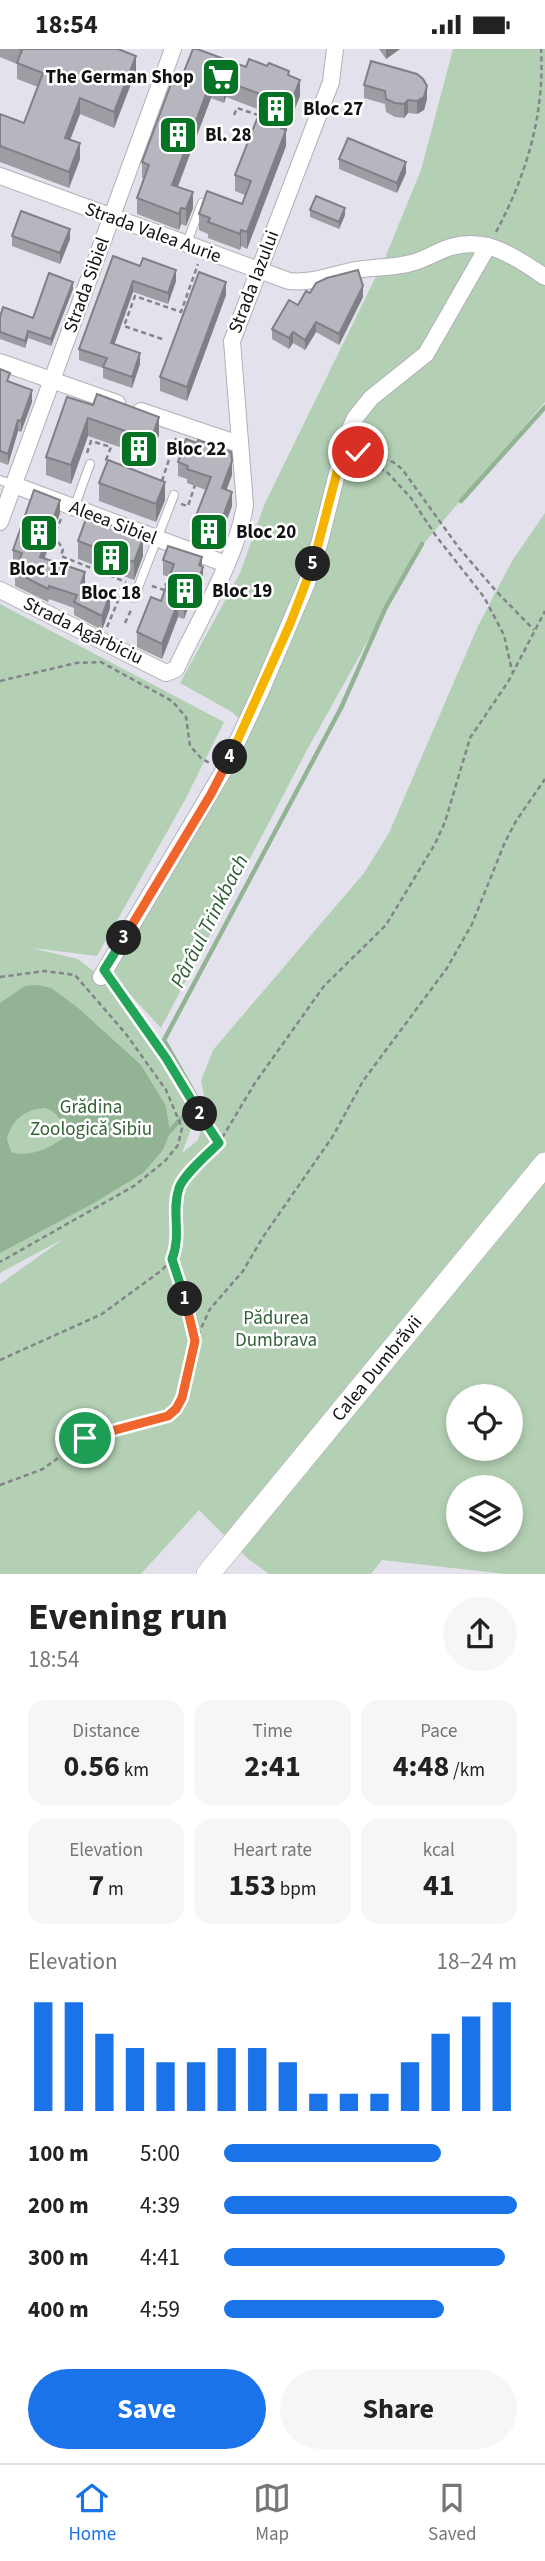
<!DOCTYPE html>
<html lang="en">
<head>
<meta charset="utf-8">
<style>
  :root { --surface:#fff; --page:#f6f6f6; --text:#222; --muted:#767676; --line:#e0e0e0; --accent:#1a73e8 }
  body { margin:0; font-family:"Source Sans 3",sans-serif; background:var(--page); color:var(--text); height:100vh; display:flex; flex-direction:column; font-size:26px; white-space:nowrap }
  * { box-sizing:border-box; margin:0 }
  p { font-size:23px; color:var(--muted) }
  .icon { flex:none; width:38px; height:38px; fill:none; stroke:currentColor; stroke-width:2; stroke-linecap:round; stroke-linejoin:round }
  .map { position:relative; height:1525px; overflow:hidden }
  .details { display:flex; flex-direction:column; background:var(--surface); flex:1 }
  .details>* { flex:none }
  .fabs { position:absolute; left:446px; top:1335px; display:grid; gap:14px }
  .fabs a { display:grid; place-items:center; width:77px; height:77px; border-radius:50%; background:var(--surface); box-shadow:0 4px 10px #0003; font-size:35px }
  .pin { position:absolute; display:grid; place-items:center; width:60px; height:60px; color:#fff; margin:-30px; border:4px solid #fff; border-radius:50%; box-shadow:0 2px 7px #0007 }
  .km { position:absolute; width:35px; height:35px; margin:-18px; border-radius:50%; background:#222; color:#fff; font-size:19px; line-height:35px; text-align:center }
  .round { display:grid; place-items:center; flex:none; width:74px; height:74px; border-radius:37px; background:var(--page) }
  .overview { display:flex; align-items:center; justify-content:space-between; height:119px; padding:0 28px }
  h1 { font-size:38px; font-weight:700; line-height:52px }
  .stats { display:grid; grid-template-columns:repeat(3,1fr); gap:10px; height:119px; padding:7px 28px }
  .stats div { display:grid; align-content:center; border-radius:18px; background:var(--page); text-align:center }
  .stats b { font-size:30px; font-weight:700 }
  .stats small { font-size:19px; font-weight:400 }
  .stats p { font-size:19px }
  .chart { height:196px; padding:14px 28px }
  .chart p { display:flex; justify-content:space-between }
  .chart svg { width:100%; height:126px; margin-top:7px; stroke:var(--accent); stroke-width:6 }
  .cta { display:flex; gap:14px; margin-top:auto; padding:14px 28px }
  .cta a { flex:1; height:80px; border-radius:42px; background:var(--accent); color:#fff; font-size:28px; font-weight:700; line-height:80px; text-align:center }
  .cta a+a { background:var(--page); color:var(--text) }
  ul { padding:0 28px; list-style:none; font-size:23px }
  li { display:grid; grid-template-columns:112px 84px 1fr; align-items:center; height:52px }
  li i { height:18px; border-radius:9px; background:var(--accent) }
  .status { display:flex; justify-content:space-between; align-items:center; height:49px; padding:0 35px; background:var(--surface); direction:ltr }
  .status svg { height:19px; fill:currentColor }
  .tabs { display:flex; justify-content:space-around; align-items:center; height:98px; border-top:2px solid var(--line); background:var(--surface); font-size:19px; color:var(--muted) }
  .tabs a { display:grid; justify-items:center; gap:4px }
  .tabs .current { color:var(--accent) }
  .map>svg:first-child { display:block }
  .green { fill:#b3d0b4; fill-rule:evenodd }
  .water { fill:#93b395; fill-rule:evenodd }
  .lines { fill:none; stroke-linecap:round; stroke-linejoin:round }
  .stream { stroke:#93b395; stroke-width:4.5 }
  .service-casing { stroke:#b1b0b9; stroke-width:10 }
  .minor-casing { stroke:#b1b0b9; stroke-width:18 }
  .secondary-casing { stroke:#b1b0b9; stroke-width:24 }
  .path { stroke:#83838a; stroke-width:2.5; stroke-dasharray:5 3.5; stroke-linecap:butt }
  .service { stroke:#fff; stroke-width:8 }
  .minor { stroke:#fff; stroke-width:16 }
  .secondary { stroke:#fff; stroke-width:23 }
  .wall { fill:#9d9da4 }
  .shaded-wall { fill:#7f7f86 }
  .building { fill:#b6b6bf; stroke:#7f7f86; stroke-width:2 }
  .split-1-casing { stroke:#fff; stroke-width:14 }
  .split-2-casing { stroke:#fff; stroke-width:14 }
  .split-3-casing { stroke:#fff; stroke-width:14 }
  .split-4-casing { stroke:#fff; stroke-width:14 }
  .split-5-casing { stroke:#fff; stroke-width:14 }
  .split-6-casing { stroke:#fff; stroke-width:14 }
  .split-1 { stroke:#f0652b; stroke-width:9 }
  .split-2 { stroke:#22a559; stroke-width:9 }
  .split-3 { stroke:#22a559; stroke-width:9 }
  .split-4 { stroke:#f0652b; stroke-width:9 }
  .split-5 { stroke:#f5b400; stroke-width:9 }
  .split-6 { stroke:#f5b400; stroke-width:9 }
  .labels { text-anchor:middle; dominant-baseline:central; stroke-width:5; stroke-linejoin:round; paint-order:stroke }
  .poi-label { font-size:19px; font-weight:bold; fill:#121215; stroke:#fff; text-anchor:start }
  .street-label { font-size:19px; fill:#121215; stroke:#fff }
  .park-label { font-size:19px; fill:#336237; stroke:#fff }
  .water-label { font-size:21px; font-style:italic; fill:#2f5e34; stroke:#fff }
</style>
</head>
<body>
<div class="status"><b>18:54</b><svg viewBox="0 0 49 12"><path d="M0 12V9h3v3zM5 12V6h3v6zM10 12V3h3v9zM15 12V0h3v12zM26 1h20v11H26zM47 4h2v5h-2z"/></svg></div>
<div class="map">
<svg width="545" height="1525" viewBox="0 0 545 1525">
  <rect width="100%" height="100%" fill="#e3e2ec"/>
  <g class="green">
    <path d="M453 0H545V353L419 500 307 701 161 979 111 925 252 682 232 663 180 634 240 524 265 454 385 209 421 121Z"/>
    <path d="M545 464V1525H505L382 1511 371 1525H269L247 1509 199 1461 141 1525H0V1235L63 1190 0 1224V555L224 673 185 751 97 907 32 899 78 910 101 928 167 1017 196 1067 182 1104 198 1091 207 1059 201 1032 213 1001 364 824 389 784 478 577 512 512ZM458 1348H511V1400H458ZM458 1438H511V1491H458Z"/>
  </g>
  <path class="water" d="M38 936 51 939 77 958 141 1016 166 1057 170 1084 163 1101 143 1124 94 1154 0 1204V954L25 937ZM45 1059C59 1063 66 1076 62 1090 49 1100 26 1109 11 1103L7 1090C12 1071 25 1060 45 1059Z"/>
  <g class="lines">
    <g class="stream">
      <path d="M461 452 545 358"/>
      <path d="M165 1087 198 1051 164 991 341 659 385 560 422 495"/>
    </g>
    <g class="service-casing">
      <g id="service">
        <path d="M186 196 202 154"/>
        <path d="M0 431 14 436"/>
        <path d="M74 459 90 415"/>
        <path d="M122 544 134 549 174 446"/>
      </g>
    </g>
    <g class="minor-casing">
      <g id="minor">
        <path d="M0 127 289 232C310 234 326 228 347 223 368 217 390 220 411 214 425 211 437 202 451 198 487 187 517 209 545 228"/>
        <path d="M0 313 117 354"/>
        <path d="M141 362 239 395"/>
        <path d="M14 436 226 515"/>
        <path d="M0 473 173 0"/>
        <path d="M0 541 166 624 176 620C198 573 238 506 245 456L232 292 331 33 335 0"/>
        <path d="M101 928 224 721 260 644 307 534 320 492 346 389 355 369 371 349 426 305 488 197"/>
      </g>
    </g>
    <g class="secondary-casing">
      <g id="secondary">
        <path id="s1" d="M208 1525 545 1115"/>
      </g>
    </g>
    <g class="path">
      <path d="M234 66 237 59 267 69"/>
      <path d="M496 183C526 127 545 65 541 0"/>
      <path d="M162 290 124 277 135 247 181 263 198 215"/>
      <path d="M358 403 393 413 402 420 459 499 496 542 534 581"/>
      <path d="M87 404 91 392 111 398 106 411 109 412"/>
      <path d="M355 411 386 422 411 449 436 487 484 548 504 586 512 622"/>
      <path d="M162 432 176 389"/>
      <path d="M181 455 188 457 195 436"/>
      <path d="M61 470 54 487 63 500 61 507 126 533"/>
      <path d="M152 537 164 541 166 535 168 536"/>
      <path d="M125 574 132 559"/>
      <path d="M107 578 118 552"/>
      <path d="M0 632 76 614 101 613 172 652 186 668 190 697 201 709 211 715"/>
      <path d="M0 928 45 922 75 926 126 985 166 1041 182 1079 178 1096 165 1112 134 1137 0 1213"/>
      <path d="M115 936 166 1009 219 1094"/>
      <path d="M172 1211 184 1244 195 1292"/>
      <path d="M0 1311 102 1265 162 1221 172 1210 177 1196 176 1153 180 1136 219 1094 255 1034 324 937 386 876 435 795 445 773 470 689 508 633 545 562"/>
      <path d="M0 1436 43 1420 85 1389 168 1367 176 1360 182 1349 195 1292 210 1260 243 1222 263 1188 333 1087 363 1032 447 919 472 875 505 793 516 772 545 730"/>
    </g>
    <use href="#service" class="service"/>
    <use href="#minor" class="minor"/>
    <use href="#secondary" class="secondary"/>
  </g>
  <g class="wall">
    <path d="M0 0H118L136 22 114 79 80 65 70 91 80 110 69 139 0 113V65L24 74 38 38 17 30V15L0 8Z"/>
    <path d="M379 0H400L386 10Z"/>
    <path d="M246 18 289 27 300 47 286 82V97L247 200 241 197 240 201 208 189V185L199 181V165L242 155 245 146 235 142V126L265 73 268 64 226 48 224 54 211 49 178 138 193 159 186 177 181 175 179 181 137 165V149L144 130 142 129V113L181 30Z"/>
    <path d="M364 36 427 50 424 61 417 65 408 64 404 69 395 68 386 63 385 55 364 49Z"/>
    <path d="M339 110 406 124 397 144 339 120Z"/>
    <path d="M310 161 345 166 339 180 310 168Z"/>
    <path d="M12 187 70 190 60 215 12 197Z"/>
    <path d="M113 207 176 232 168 255 133 243 114 295 140 315 132 339 103 329V319L79 311V300Z"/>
    <path d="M73 240 51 297 28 289 25 299 0 290V268L33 269Z"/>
    <path d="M310 244 363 248 339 296 316 283 305 301 293 294 289 300 272 290V280Z"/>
    <path d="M226 246 187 352 160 342V328Z"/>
    <path d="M0 320 10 333 32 353 21 383 18 382 8 416 0 413Z"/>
    <path d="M67 348 159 386 151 409 88 387 71 435 46 426V408Z"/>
    <path d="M178 413 232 426 226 441 232 457 216 500 192 491V477L206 441 187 434V430L178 427Z"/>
    <path d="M99 434 165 451 156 473 99 452Z"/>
    <path d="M60 464 45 509 85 537 110 559 102 581 74 566V559L49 550 48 553 15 537V523L17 516 13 515V501Z"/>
    <path d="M78 492 143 507 134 531 78 510Z"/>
    <path d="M163 511 202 517 203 532 193 561 188 559 184 570 178 568 162 610 137 598V583L161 552 169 528 163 526Z"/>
  </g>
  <g class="shaded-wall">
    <path d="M386 0H400L386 10Z"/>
    <path d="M136 7V22L114 79V63Z"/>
    <path d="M300 31V47L286 82V97L247 200V183L281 79Z"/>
    <path d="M211 32V49L172 152V136Z"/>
    <path d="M226 32V48L224 54V38Z"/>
    <path d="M427 37V50L424 61 417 65V52Z"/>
    <path d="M80 49V65L65 104V89Z"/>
    <path d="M408 51V64L404 69V55Z"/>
    <path d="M80 94V110L69 139V123Z"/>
    <path d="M406 113V124L397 144V134Z"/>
    <path d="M193 143V159L186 177V160Z"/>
    <path d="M181 159V175L179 181V165Z"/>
    <path d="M345 159V166L339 180V173Z"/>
    <path d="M70 180V190L60 215V204Z"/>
    <path d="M241 181V197L240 201V185Z"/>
    <path d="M176 221V232L168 255V244Z"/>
    <path d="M133 232V243L111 305V294Z"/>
    <path d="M73 233V240L51 297V290Z"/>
    <path d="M226 233V246L187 352V338Z"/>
    <path d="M363 237V248L339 296V285Z"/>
    <path d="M316 273V283L305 301V291Z"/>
    <path d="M28 282V289L25 299V292Z"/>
    <path d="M293 283V294L289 300V289Z"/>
    <path d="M140 304V315L132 339V328Z"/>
    <path d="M32 341V353L21 383V372Z"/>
    <path d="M159 368V386L151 409V391Z"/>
    <path d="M88 369V387L71 435V416Z"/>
    <path d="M18 371V382L8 416V405Z"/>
    <path d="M232 412V426L222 453V439Z"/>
    <path d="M165 433V451L156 473V455Z"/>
    <path d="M232 443V457L216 500V486Z"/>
    <path d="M60 451V464L40 521V508Z"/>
    <path d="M143 489V507L134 531V513Z"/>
    <path d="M202 508V522L203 518V532L193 561V546L199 516Z"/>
    <path d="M85 523V537L81 535Z"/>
    <path d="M188 544V559L184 570V555Z"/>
    <path d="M110 545V559L102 581V567Z"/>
    <path d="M178 553V568L162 610V595Z"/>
  </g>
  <g class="building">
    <path d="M19 0H118L136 7 114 63 80 49 65 89 80 94 69 123 0 97V65L24 74 43 24 17 14 22 1Z"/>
    <path d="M193 0H197L246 18 249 10 267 17 269 14 289 22 288 26 300 31 281 79 286 81 247 183 241 181 240 185 208 173 210 169 199 165 207 142 242 155 251 132 235 126 257 70 265 73 273 50 226 32 224 38 211 32 172 136 193 143 186 160 181 159 179 165 137 149 149 116 142 113 174 27 181 30Z"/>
    <path d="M371 12 417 25 423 30 427 37 424 48 417 52 408 51 404 55 395 54 386 50 385 42 364 36Z"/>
    <path d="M348 89 406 113 397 134 339 110Z"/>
    <path d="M316 147 345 159 339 173 310 161Z"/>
    <path d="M21 162 70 180 60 204 12 187Z"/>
    <path d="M113 207 140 217 143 209 176 221 168 244 133 232 111 294 140 304 132 328 103 318 107 309 79 300Z"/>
    <path d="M358 221 363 237 339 285 316 273 305 291 293 283 289 289 272 280 289 251 298 256 306 242 310 244 316 234 327 229Z"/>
    <path d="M199 223 226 233 187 338 160 328Z"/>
    <path d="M49 224 73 233 51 290 28 282 25 292 0 283V268L3 258 33 269Z"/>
    <path d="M0 320 10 324 7 332 32 341 21 372 18 371 8 405 0 402Z"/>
    <path d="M97 345 159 368 151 391 88 369 71 416 46 408 67 348 93 356Z"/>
    <path d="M186 390 197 394 198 391 231 403 232 412 222 439 232 443 216 486 192 477 211 428 187 420 188 417 178 413Z"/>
    <path d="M108 411 165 433 156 455 99 434Z"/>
    <path d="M34 441 60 451 40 508 85 523 81 535 110 545 102 567 74 553 77 546 49 537 48 540 15 523 22 504 13 501Z"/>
    <path d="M87 467 143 489 134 513 78 492Z"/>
    <path d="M168 497 202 508 199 516 203 518 193 546 188 544 184 555 178 553 162 595 137 583 151 548 161 552 174 515 163 511Z"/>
  </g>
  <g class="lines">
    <g class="split-1-casing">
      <path id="split-1" d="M85 1389 168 1367 176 1360 182 1349 195 1292 185 1250"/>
    </g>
    <g class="split-2-casing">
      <path id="split-2" d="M185 1250 172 1210C182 1185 171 1163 179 1139 184 1125 208 1105 219 1094L200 1065"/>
    </g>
    <g class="split-3-casing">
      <path id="split-3" d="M124 889 104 921 166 1009 200 1065"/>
    </g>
    <g class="split-4-casing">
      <path id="split-4" d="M124 889 211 745 230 708"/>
    </g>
    <g class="split-5-casing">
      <path id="split-5" d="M230 708 290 575 313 515"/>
    </g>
    <g class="split-6-casing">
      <path id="split-6" d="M313 515 341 408 358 403"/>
    </g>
    <use href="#split-1" class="split-1"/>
    <use href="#split-2" class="split-2"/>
    <use href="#split-3" class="split-3"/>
    <use href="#split-4" class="split-4"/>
    <use href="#split-5" class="split-5"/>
    <use href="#split-6" class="split-6"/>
  </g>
  <defs>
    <g id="supermarket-square" transform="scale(2.0125)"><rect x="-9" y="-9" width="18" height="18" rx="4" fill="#067224" stroke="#fff"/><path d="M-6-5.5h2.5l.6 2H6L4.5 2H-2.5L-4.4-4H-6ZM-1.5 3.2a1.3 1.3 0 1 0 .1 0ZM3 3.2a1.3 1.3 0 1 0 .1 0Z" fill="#fff"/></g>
    <g id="building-square" transform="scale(2.0125)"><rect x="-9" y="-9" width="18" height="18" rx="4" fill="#067224" stroke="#fff"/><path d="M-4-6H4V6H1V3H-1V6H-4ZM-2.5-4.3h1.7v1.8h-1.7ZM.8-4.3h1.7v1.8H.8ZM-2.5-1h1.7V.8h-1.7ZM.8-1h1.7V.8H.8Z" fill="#fff"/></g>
  </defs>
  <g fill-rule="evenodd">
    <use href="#supermarket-square" x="221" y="28"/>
    <use href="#building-square" x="276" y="60"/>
    <use href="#building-square" x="178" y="86"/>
    <use href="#building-square" x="139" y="400"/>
    <use href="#building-square" x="209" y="483"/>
    <use href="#building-square" x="39" y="484"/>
    <use href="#building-square" x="111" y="509"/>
    <use href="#building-square" x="185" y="542"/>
  </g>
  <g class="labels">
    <g class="poi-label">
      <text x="194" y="28" text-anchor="end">The German Shop</text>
      <text x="303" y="60">Bloc 27</text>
      <text x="205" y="86">Bl. 28</text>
      <text x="166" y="400">Bloc 22</text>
      <text x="236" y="483">Bloc 20</text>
      <text x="39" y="520" text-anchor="middle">Bloc 17</text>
      <text x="212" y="542">Bloc 19</text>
      <text x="111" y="544" text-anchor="middle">Bloc 18</text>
    </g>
    <g class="street-label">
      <text transform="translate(153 184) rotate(20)">Strada Valea Aurie</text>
      <text transform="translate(254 233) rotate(-69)">Strada Iazului</text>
      <text transform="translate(87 236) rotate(-70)">Strada Sibiel</text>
      <text transform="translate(113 474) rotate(21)">Aleea Sibiel</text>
      <text transform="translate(83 582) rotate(26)">Strada Agârbiciu</text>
      <text stroke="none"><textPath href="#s1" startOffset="266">Calea Dumbrăvii</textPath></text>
    </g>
    <g class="park-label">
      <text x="91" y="1058">Grădina<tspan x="91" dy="22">Zoologică Sibiu</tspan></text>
      <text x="276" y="1269">Pădurea<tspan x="276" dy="22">Dumbrava</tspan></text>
    </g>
    <g class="water-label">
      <text transform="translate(209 872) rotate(-63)">Pârâul Trinkbach</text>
    </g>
  </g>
</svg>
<div class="fabs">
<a><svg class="icon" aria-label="locate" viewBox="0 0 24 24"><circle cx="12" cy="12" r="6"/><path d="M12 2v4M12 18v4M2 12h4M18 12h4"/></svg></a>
<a><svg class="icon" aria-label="layers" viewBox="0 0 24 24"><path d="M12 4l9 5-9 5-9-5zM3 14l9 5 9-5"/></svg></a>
</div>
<div class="pin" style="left:85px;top:1389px;background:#1e9e55"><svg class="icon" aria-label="arrive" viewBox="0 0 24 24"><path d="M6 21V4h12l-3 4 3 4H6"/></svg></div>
<div class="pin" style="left:358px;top:403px;background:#d93025"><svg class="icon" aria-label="check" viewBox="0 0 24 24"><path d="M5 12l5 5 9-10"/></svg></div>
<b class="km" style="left:185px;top:1250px">1</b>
<b class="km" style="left:200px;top:1065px">2</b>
<b class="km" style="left:124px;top:889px">3</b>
<b class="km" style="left:230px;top:708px">4</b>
<b class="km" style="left:313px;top:515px">5</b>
</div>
<section class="details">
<div class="overview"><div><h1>Evening run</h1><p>18:54</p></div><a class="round"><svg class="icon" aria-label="share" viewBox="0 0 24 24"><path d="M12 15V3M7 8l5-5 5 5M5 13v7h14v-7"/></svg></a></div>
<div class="stats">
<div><p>Distance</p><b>0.56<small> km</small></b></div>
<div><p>Time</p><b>2:41</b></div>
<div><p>Pace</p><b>4:48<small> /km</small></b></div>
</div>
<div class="stats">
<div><p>Elevation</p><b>7<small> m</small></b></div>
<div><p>Heart rate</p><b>153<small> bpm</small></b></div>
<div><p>kcal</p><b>41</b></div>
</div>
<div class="chart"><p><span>Elevation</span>18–24 m</p>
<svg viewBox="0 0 160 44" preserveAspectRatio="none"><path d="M5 44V6M15 44V6M25 44V17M35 44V22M45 44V27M55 44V27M65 44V22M75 44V22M85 44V27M95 44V38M105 44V38M115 44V38M125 44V27M135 44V17M145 44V11M155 44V6"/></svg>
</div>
<ul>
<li><b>100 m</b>5:00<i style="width:74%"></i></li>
<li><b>200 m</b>4:39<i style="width:100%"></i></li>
<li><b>300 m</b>4:41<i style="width:96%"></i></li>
<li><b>400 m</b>4:59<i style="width:75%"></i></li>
</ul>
<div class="cta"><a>Save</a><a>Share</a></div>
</section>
<nav class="tabs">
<a class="current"><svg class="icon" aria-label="home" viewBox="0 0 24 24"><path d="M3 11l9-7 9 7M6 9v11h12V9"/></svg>Home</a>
<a><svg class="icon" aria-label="map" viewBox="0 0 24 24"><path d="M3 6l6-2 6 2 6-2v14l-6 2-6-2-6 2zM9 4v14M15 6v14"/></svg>Map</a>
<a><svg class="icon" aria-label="saved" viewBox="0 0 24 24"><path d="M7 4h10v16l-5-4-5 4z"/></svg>Saved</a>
</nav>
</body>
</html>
